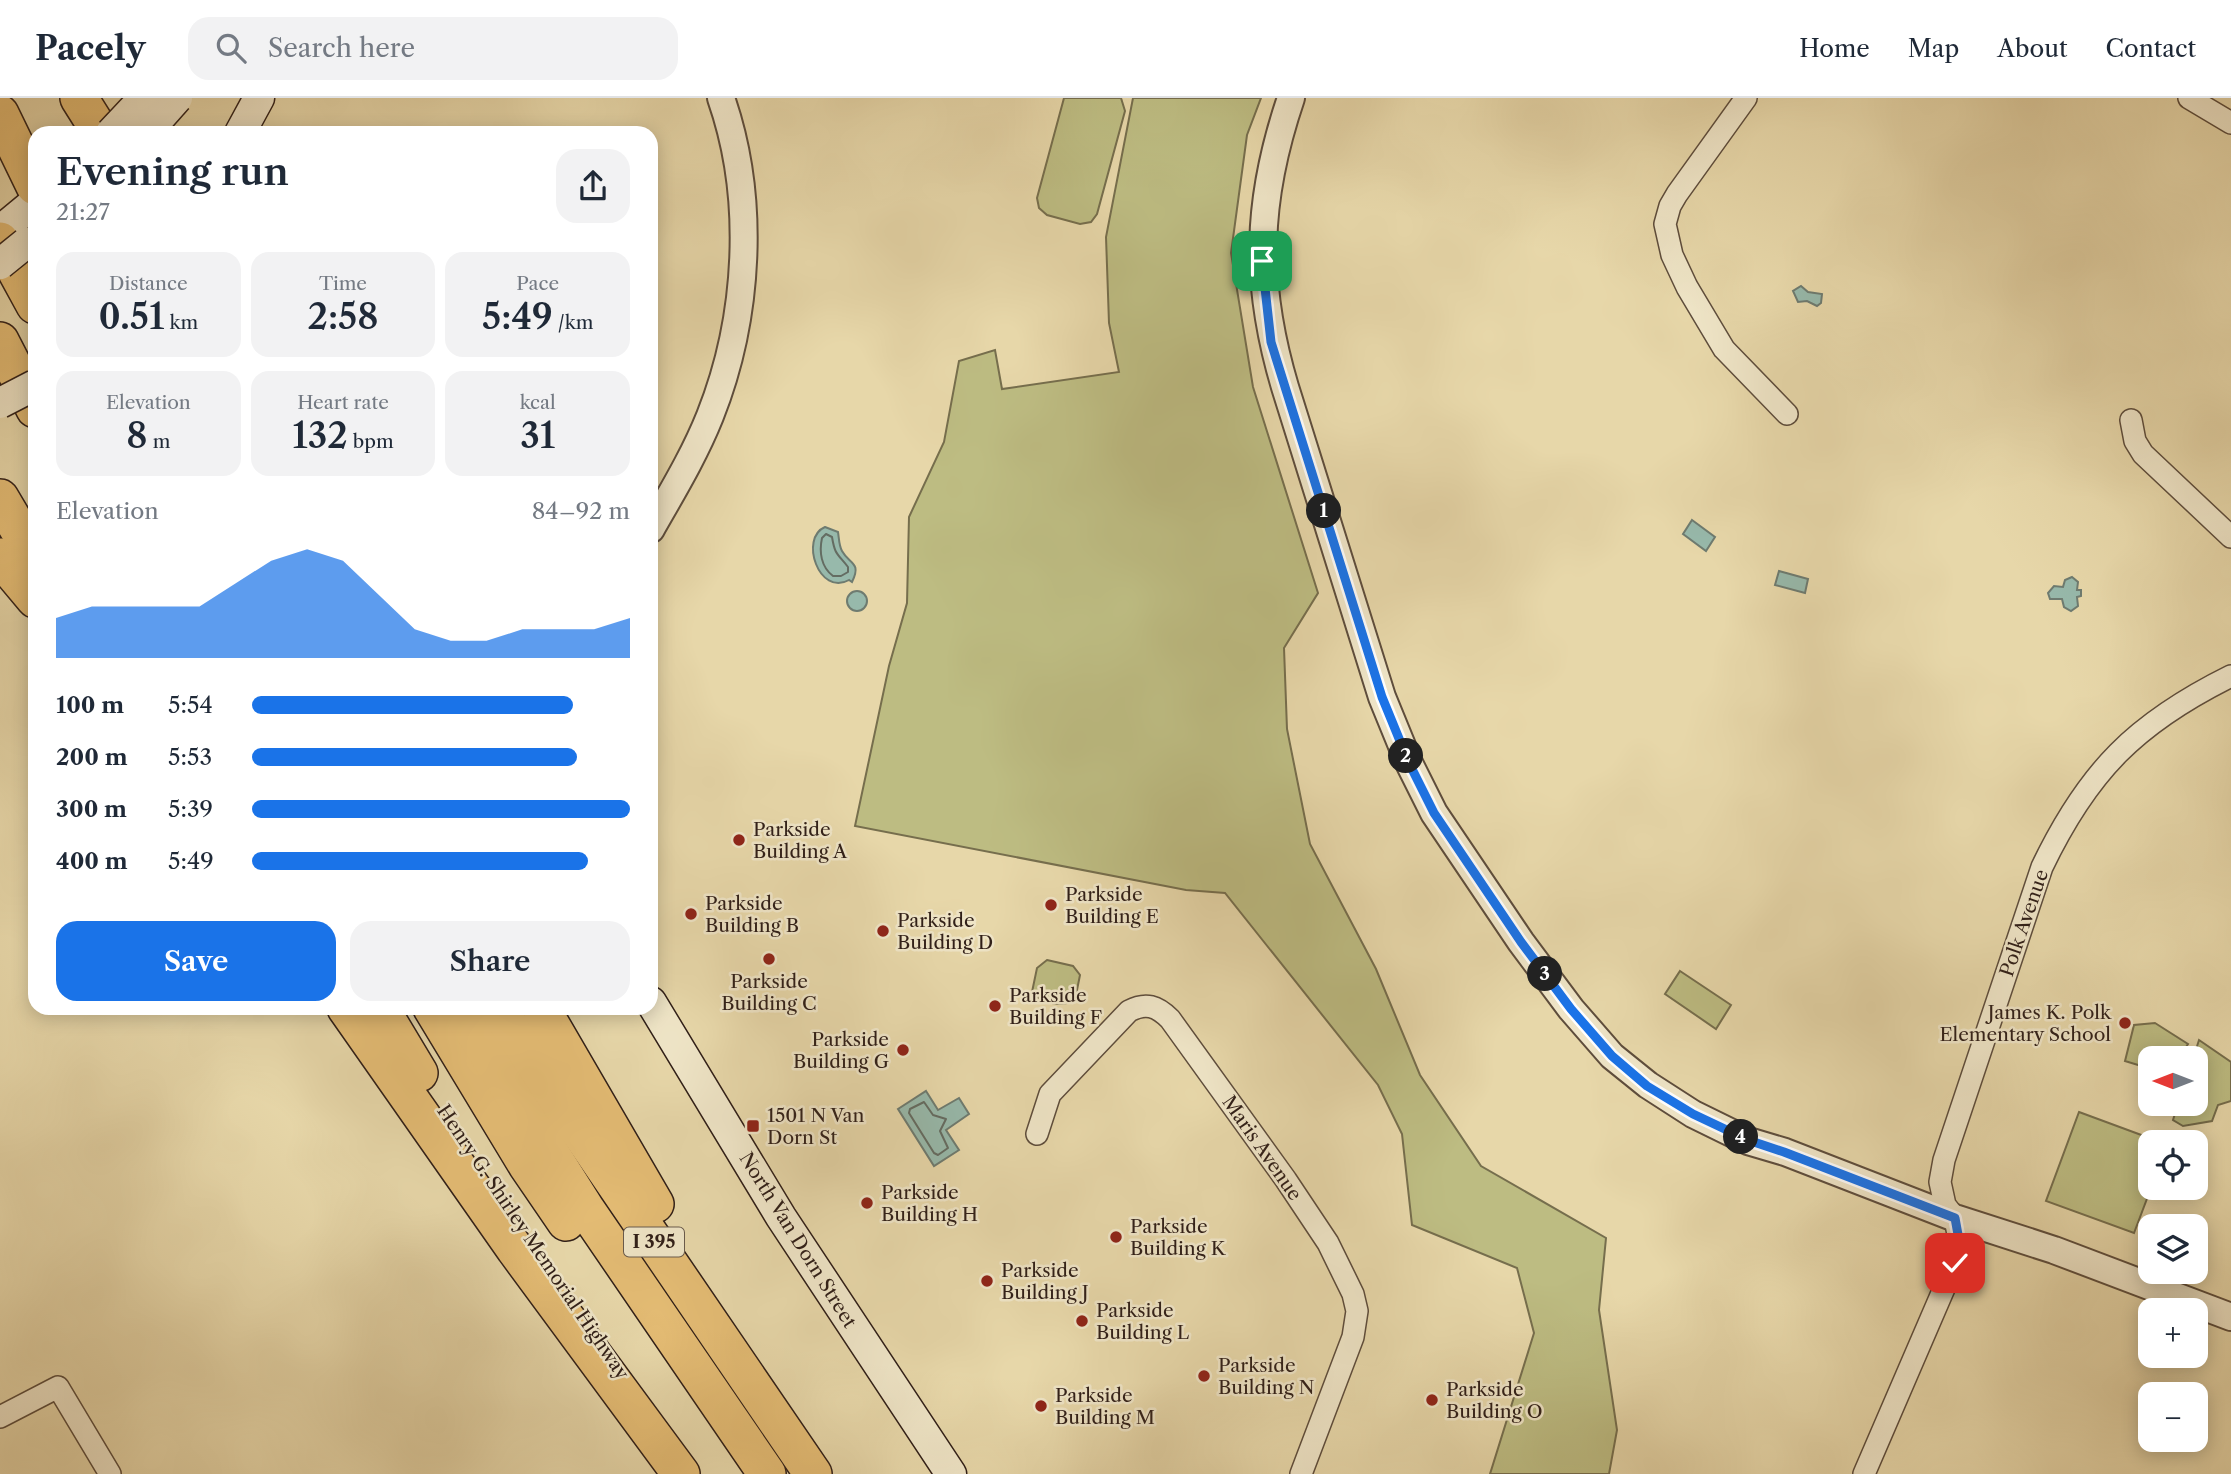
<!DOCTYPE html>
<html lang="en">
<head>
<meta charset="utf-8">
<style>
  :root { --surface:#fff; --page:#f2f2f3; --text:#1f2937; --muted:#747a83; --line:#e0e1e3; --accent:#1a73e8 }
  body { margin:0; font-family:"Libre Caslon Text",serif; background:var(--page); color:var(--text); height:100vh; display:flex; flex-direction:column; font-size:26px; white-space:nowrap }
  * { box-sizing:border-box; margin:0 }
  p { font-size:23px; color:var(--muted) }
  .icon { flex:none; width:38px; height:38px; fill:none; stroke:currentColor; stroke-width:2; stroke-linecap:round; stroke-linejoin:round }
  .map { position:relative; flex:1; overflow:hidden }
  .panel { position:absolute; left:28px; top:28px; width:630px; height:889px; display:flex; flex-direction:column; background:var(--surface); border-radius:21px; box-shadow:0 4px 18px #0003 }
  .panel>* { flex:none }
  .needle { width:46px; rotate:270deg }
  .buttons { position:absolute; left:2138px; top:948px; display:grid; gap:14px }
  .buttons a { display:grid; place-items:center; width:70px; height:70px; border-radius:14px; background:var(--surface); box-shadow:0 4px 18px #0003; font-size:35px }
  .pin { position:absolute; display:grid; place-items:center; width:60px; height:60px; color:#fff; margin:-30px; border-radius:14px; box-shadow:0 4px 10px #0006 }
  .km { position:absolute; width:35px; height:35px; margin:-18px; border-radius:50%; background:#222; color:#fff; font-size:19px; line-height:35px; text-align:center }
  .round { display:grid; place-items:center; flex:none; width:74px; height:74px; border-radius:21px; background:var(--page) }
  .headline { display:flex; align-items:center; justify-content:space-between; height:119px; padding:0 28px }
  h1 { font-size:38px; font-weight:600; line-height:52px }
  .figures { display:grid; grid-template-columns:repeat(3,1fr); gap:10px; height:119px; padding:7px 28px }
  .figures div { display:grid; align-content:center; border-radius:18px; background:var(--page); text-align:center }
  .figures b { font-size:35px; font-weight:600 }
  .figures small { font-size:19px; font-weight:400 }
  .figures p { font-size:19px }
  .chart { height:196px; padding:14px 28px }
  .chart p { display:flex; justify-content:space-between }
  .chart svg { width:100%; height:126px; margin-top:7px; fill:var(--accent); opacity:.7 }
  .cta { display:flex; gap:14px; margin-top:auto; padding:14px 28px }
  .cta a { flex:1; height:80px; border-radius:21px; background:var(--accent); color:#fff; font-size:28px; font-weight:600; line-height:80px; text-align:center }
  .cta a+a { background:var(--page); color:var(--text) }
  ul { padding:0 28px; list-style:none; font-size:23px }
  li { display:grid; grid-template-columns:112px 84px 1fr; align-items:center; height:52px }
  li i { height:18px; border-radius:9px; background:var(--accent) }
  header { display:flex; align-items:center; gap:42px; box-sizing:border-box; height:98px; padding:0 35px; background:var(--surface); border-bottom:2px solid var(--line) }
  header strong { font-size:33px }
  nav { display:flex; gap:38px; margin-inline-start:auto; font-size:24px }
  .search { width:490px; height:63px; background:var(--page); display:flex; align-items:center; gap:18px; box-sizing:border-box; padding:0 24px; border-radius:21px; color:var(--muted); font-size:26px }
  .map>svg:first-child { display:block }
  .green { fill:#bdbc82; stroke:#766e4d; stroke-width:2 }
  .water { fill:#97b9ab; stroke:#6e7b70; stroke-width:2 }
  .lines { fill:none; stroke-linecap:round; stroke-linejoin:round }
  .shore { stroke:#646c62; stroke-width:2 }
  .minor-casing { stroke:#5e4d3c; stroke-width:24 }
  .tertiary-casing { stroke:#5e4d3c; stroke-width:30 }
  .secondary-casing { stroke:#301f18; stroke-width:33 }
  .motorway-casing { stroke:#301f18; stroke-width:40 }
  .minor { stroke:#efe5c7; stroke-width:21 }
  .tertiary { stroke:#efe5c7; stroke-width:26 }
  .secondary { stroke:#efe5c7; stroke-width:30 }
  .motorway { stroke:#e4bc74; stroke-width:37 }
  .secondary-bridge-casing { stroke:#301f18; stroke-width:33; stroke-linecap:butt }
  .secondary-bridge { stroke:#efe5c7; stroke-width:30 }
  .route-casing { stroke:#fff; stroke-width:14 }
  .route { stroke:#1a73e8; stroke-width:9 }
  .poi-dot { fill:#8f2418; stroke:#efe5c7; stroke-width:2.5 }
  .labels { text-anchor:middle; dominant-baseline:central; stroke-width:5; stroke-linejoin:round; paint-order:stroke }
  .shield { fill:#efe5c7; stroke:#695a4c; stroke-width:2 }
  .shield-label { font-size:18px; font-weight:bold; fill:#301f18 }
  .poi-label { font-size:19px; fill:#301f18; stroke:#efe5c7; text-anchor:start }
  .street-label { font-size:19px; fill:#301f18; stroke:#efe5c7 }
</style>
</head>
<body>
<header>
<strong>Pacely</strong>
<div class="search"><svg class="icon" aria-label="search" viewBox="0 0 24 24"><circle cx="10" cy="10" r="6"/><path d="M15 15l6 6"/></svg>Search here</div>
<nav><a>Home</a><a>Map</a><a>About</a><a>Contact</a></nav>
</header>
<div class="map">
<svg width="2231" height="1376" viewBox="0 0 2231 1376">
  <rect width="100%" height="100%" fill="#e7d7a9"/>
  <filter id="stains"><feTurbulence type="fractalNoise" baseFrequency=".00286" numOctaves="4"/><feColorMatrix values="0 0 0 0 .2 0 0 0 0 .09 0 0 0 0 .02 0 0 0 .5 -.17"/></filter>
  <radialGradient id="worn" r=".72"><stop offset=".6" stop-color="#630" stop-opacity="0"/><stop offset="1" stop-color="#630" stop-opacity=".3"/></radialGradient>
  <g class="green">
    <path d="M1064 0H1121L1125 13 1097 116 1091 124 1080 126 1047 117 1039 110 1037 100Z"/>
    <path d="M1133 0H1261L1247 37 1231 155 1253 289 1318 495 1284 550 1287 631 1310 746 1376 871 1420 977 1481 1068 1606 1140 1599 1212 1617 1332 1609 1376H1490L1534 1235 1517 1170 1412 1127 1402 1036 1378 987 1225 795 1186 792 855 728 889 568 907 505 909 419 944 344 959 263 995 252 1002 291 1119 274 1109 225 1106 139Z"/>
    <path d="M1047 862 1073 868 1080 877 1075 902C1060 909 1042 906 1032 894L1037 870Z"/>
    <path d="M1680 873 1731 907 1716 931 1665 896Z"/>
    <path d="M2155 925 2188 946 2178 961H2151V971L2125 963 2134 927Z"/>
    <path d="M2199 942 2231 964V1003L2218 1007 2212 1023 2183 1028 2173 1022 2178 1006H2196V961H2193Z"/>
    <path d="M2079 1014 2163 1045H2151V1090L2134 1135 2046 1103Z"/>
  </g>
  <g class="water">
    <path d="M1801 188 1808 194 1822 196 1821 205 1817 208 1807 203 1798 204 1793 193Z"/>
    <path d="M1692 422 1715 439 1706 453 1683 436Z"/>
    <path d="M825 429 838 434C839 440 839 448 842 453 849 466 862 464 852 484L849 482C819 499 799 440 825 429Z"/>
    <path d="M1779 473 1808 481 1805 495 1775 487Z"/>
    <path d="M2072 479 2078 484 2077 492H2081V498L2077 499 2078 508 2071 513 2064 509 2062 501H2050L2048 495 2054 488 2063 489 2065 482Z"/>
    <circle cx="857" cy="503" r="10"/>
    <path d="M926 993 938 1012 959 1000 969 1016 946 1032 959 1052 934 1068 898 1011Z"/>
  </g>
  <g class="lines">
    <g class="shore">
      <path d="M826 436 832 439C835 457 837 455 848 469V474L841 478H833C821 469 819 454 822 440Z"/>
      <path d="M924 1004 933 1017 946 1021 940 1033 948 1050 938 1057 934 1055 909 1015 910 1011Z"/>
    </g>
    <g class="minor-casing">
      <g id="minor">
        <path d="M1746 0 1677 96 1670 108 1665 126 1672 157 1687 189 1724 251 1787 316"/>
        <path d="M2189 0 2231 25"/>
        <path d="M2131 322 2135 343 2143 356 2231 439"/>
        <path d="M1037 1036 1050 996 1129 913C1146 904 1157 908 1170 921L1286 1082 1328 1145 1353 1196 1357 1213 1353 1239 1301 1376"/>
        <path d="M0 1319 58 1289 110 1376"/>
        <path d="M1864 1376 1955 1165 1959 1142 1955 1120 1945 1107 1940 1084 1944 1062 2042 769C2088 673 2136 625 2231 578"/>
      </g>
    </g>
    <g class="tertiary-casing">
      <g id="tertiary">
        <path d="M1291 0C1256 103 1254 185 1285 289L1382 599 1409 665 1434 715 1521 844 1571 911 1612 958 1648 987 1693 1016 1748 1043 1785 1054 1955 1120 2054 1152 2231 1219"/>
        <path d="M651 431C672 394 694 358 710 318 749 220 756 100 721 0"/>
      </g>
    </g>
    <g class="secondary-casing">
      <g id="secondary">
        <path d="M240 35 259 0"/>
        <path d="M0 133 35 104"/>
        <path d="M651 904 781 1119 951 1376"/>
      </g>
    </g>
    <g class="motorway-casing">
      <g id="motorway">
        <path d="M79 0 101 35"/>
        <path d="M0 16 35 88"/>
        <path d="M0 143 35 207"/>
        <path d="M0 243 35 311"/>
        <path d="M0 400 35 459"/>
        <path d="M0 459 35 501"/>
        <path d="M346 910 515 1151 681 1376"/>
        <path d="M380 910 419 975"/>
        <path d="M432 910 527 1067 566 1124"/>
        <path d="M459 910 587 1113 767 1376"/>
        <path d="M498 910 562 1008 813 1376"/>
        <path d="M541 910 655 1106"/>
      </g>
    </g>
    <use href="#minor" class="minor"/>
    <use href="#tertiary" class="tertiary"/>
    <use href="#secondary" class="secondary"/>
    <use href="#motorway" class="motorway"/>
    <g class="secondary-bridge-casing">
      <g id="secondary-bridge">
        <path d="M111 35 144 0"/>
        <path d="M146 35 177 0"/>
        <path d="M0 166 26 145"/>
        <path d="M0 305 35 287"/>
      </g>
    </g>
    <use href="#secondary-bridge" class="secondary-bridge"/>
  </g>
  <g class="lines">
    <g class="route-casing">
      <path id="route" d="M1262 163 1271 244 1382 599 1409 665 1434 715 1521 844 1571 911 1612 958 1647 988 1693 1016 1748 1042 1784 1054 1955 1120 1959 1142 1955 1165"/>
    </g>
    <use href="#route" class="route"/>
  </g>
  <g class="poi-dot">
    <circle cx="739" cy="742" r="7"/>
    <circle cx="1051" cy="807" r="7"/>
    <circle cx="691" cy="816" r="7"/>
    <circle cx="883" cy="833" r="7"/>
    <circle cx="769" cy="861" r="7"/>
    <circle cx="995" cy="908" r="7"/>
    <circle cx="2125" cy="925" r="7"/>
    <circle cx="903" cy="952" r="7"/>
    <rect x="746" y="1021" width="14" height="14" rx="3.5"/>
    <circle cx="867" cy="1105" r="7"/>
    <circle cx="1116" cy="1139" r="7"/>
    <circle cx="987" cy="1183" r="7"/>
    <circle cx="1082" cy="1223" r="7"/>
    <circle cx="1204" cy="1278" r="7"/>
    <circle cx="1432" cy="1302" r="7"/>
    <circle cx="1041" cy="1308" r="7"/>
  </g>
  <g class="labels">
    <rect class="shield" x="624" y="1129.5" width="60" height="29" rx="5"/>
    <g class="shield-label">
      <text x="654" y="1144">I 395</text>
    </g>
    <g class="poi-label">
      <text x="753" y="731">Parkside<tspan x="753" dy="22">Building A</tspan></text>
      <text x="1065" y="796">Parkside<tspan x="1065" dy="22">Building E</tspan></text>
      <text x="705" y="805">Parkside<tspan x="705" dy="22">Building B</tspan></text>
      <text x="897" y="822">Parkside<tspan x="897" dy="22">Building D</tspan></text>
      <text x="769" y="883" text-anchor="middle">Parkside<tspan x="769" dy="22">Building C</tspan></text>
      <text x="1009" y="897">Parkside<tspan x="1009" dy="22">Building F</tspan></text>
      <text x="2111" y="914" text-anchor="end">James K. Polk<tspan x="2111" dy="22">Elementary School</tspan></text>
      <text x="889" y="941" text-anchor="end">Parkside<tspan x="889" dy="22">Building G</tspan></text>
      <text x="767" y="1017">1501 N Van<tspan x="767" dy="22">Dorn St</tspan></text>
      <text x="881" y="1094">Parkside<tspan x="881" dy="22">Building H</tspan></text>
      <text x="1130" y="1128">Parkside<tspan x="1130" dy="22">Building K</tspan></text>
      <text x="1001" y="1172">Parkside<tspan x="1001" dy="22">Building J</tspan></text>
      <text x="1096" y="1212">Parkside<tspan x="1096" dy="22">Building L</tspan></text>
      <text x="1218" y="1267">Parkside<tspan x="1218" dy="22">Building N</tspan></text>
      <text x="1446" y="1291">Parkside<tspan x="1446" dy="22">Building O</tspan></text>
      <text x="1055" y="1297">Parkside<tspan x="1055" dy="22">Building M</tspan></text>
    </g>
    <g class="street-label">
      <text transform="translate(2024 825) rotate(-71)">Polk Avenue</text>
      <text transform="translate(1262 1050) rotate(55)">Maris Avenue</text>
      <text transform="translate(798 1142) rotate(58)">North Van Dorn Street</text>
      <text transform="translate(533 1144) rotate(56)">Henry G. Shirley Memorial Highway</text>
    </g>
  </g>
  <rect width="100%" height="100%" filter="url(#stains)"/>
  <rect width="100%" height="100%" fill="url(#worn)"/>
</svg>
<div class="buttons">
<a><svg class="needle" viewBox="-14 -14 28 28"><path d="M0-13l5 13h-10z" fill="#e53935"/><path d="M0 13l5-13h-10z" fill="#747a83"/></svg></a>
<a><svg class="icon" aria-label="locate" viewBox="0 0 24 24"><circle cx="12" cy="12" r="6"/><path d="M12 2v4M12 18v4M2 12h4M18 12h4"/></svg></a>
<a><svg class="icon" aria-label="layers" viewBox="0 0 24 24"><path d="M12 4l9 5-9 5-9-5zM3 14l9 5 9-5"/></svg></a>
<a>+</a>
<a>−</a>
</div>
<div class="pin" style="left:1262px;top:163px;background:#1e9e55"><svg class="icon" aria-label="arrive" viewBox="0 0 24 24"><path d="M6 21V4h12l-3 4 3 4H6"/></svg></div>
<div class="pin" style="left:1955px;top:1165px;background:#d93025"><svg class="icon" aria-label="check" viewBox="0 0 24 24"><path d="M5 12l5 5 9-10"/></svg></div>
<b class="km" style="left:1324px;top:413px">1</b>
<b class="km" style="left:1406px;top:658px">2</b>
<b class="km" style="left:1545px;top:876px">3</b>
<b class="km" style="left:1741px;top:1039px">4</b>
<section class="panel">
<div class="headline"><div><h1>Evening run</h1><p>21:27</p></div><a class="round"><svg class="icon" aria-label="share" viewBox="0 0 24 24"><path d="M12 15V3M7 8l5-5 5 5M5 13v7h14v-7"/></svg></a></div>
<div class="figures">
<div><p>Distance</p><b>0.51<small> km</small></b></div>
<div><p>Time</p><b>2:58</b></div>
<div><p>Pace</p><b>5:49<small> /km</small></b></div>
</div>
<div class="figures">
<div><p>Elevation</p><b>8<small> m</small></b></div>
<div><p>Heart rate</p><b>132<small> bpm</small></b></div>
<div><p>kcal</p><b>31</b></div>
</div>
<div class="chart"><p><span>Elevation</span>84–92 m</p>
<svg viewBox="0 0 160 44" preserveAspectRatio="none"><path d="M0 44V30L10 26L20 26L30 26L40 26L50 18L60 10L70 6L80 10L90 22L100 34L110 38L120 38L130 34L140 34L150 34L160 30V44z"/></svg>
</div>
<ul>
<li><b>100 m</b>5:54<i style="width:85%"></i></li>
<li><b>200 m</b>5:53<i style="width:86%"></i></li>
<li><b>300 m</b>5:39<i style="width:100%"></i></li>
<li><b>400 m</b>5:49<i style="width:89%"></i></li>
</ul>
<div class="cta"><a>Save</a><a>Share</a></div>
</section>
</div>
</body>
</html>
